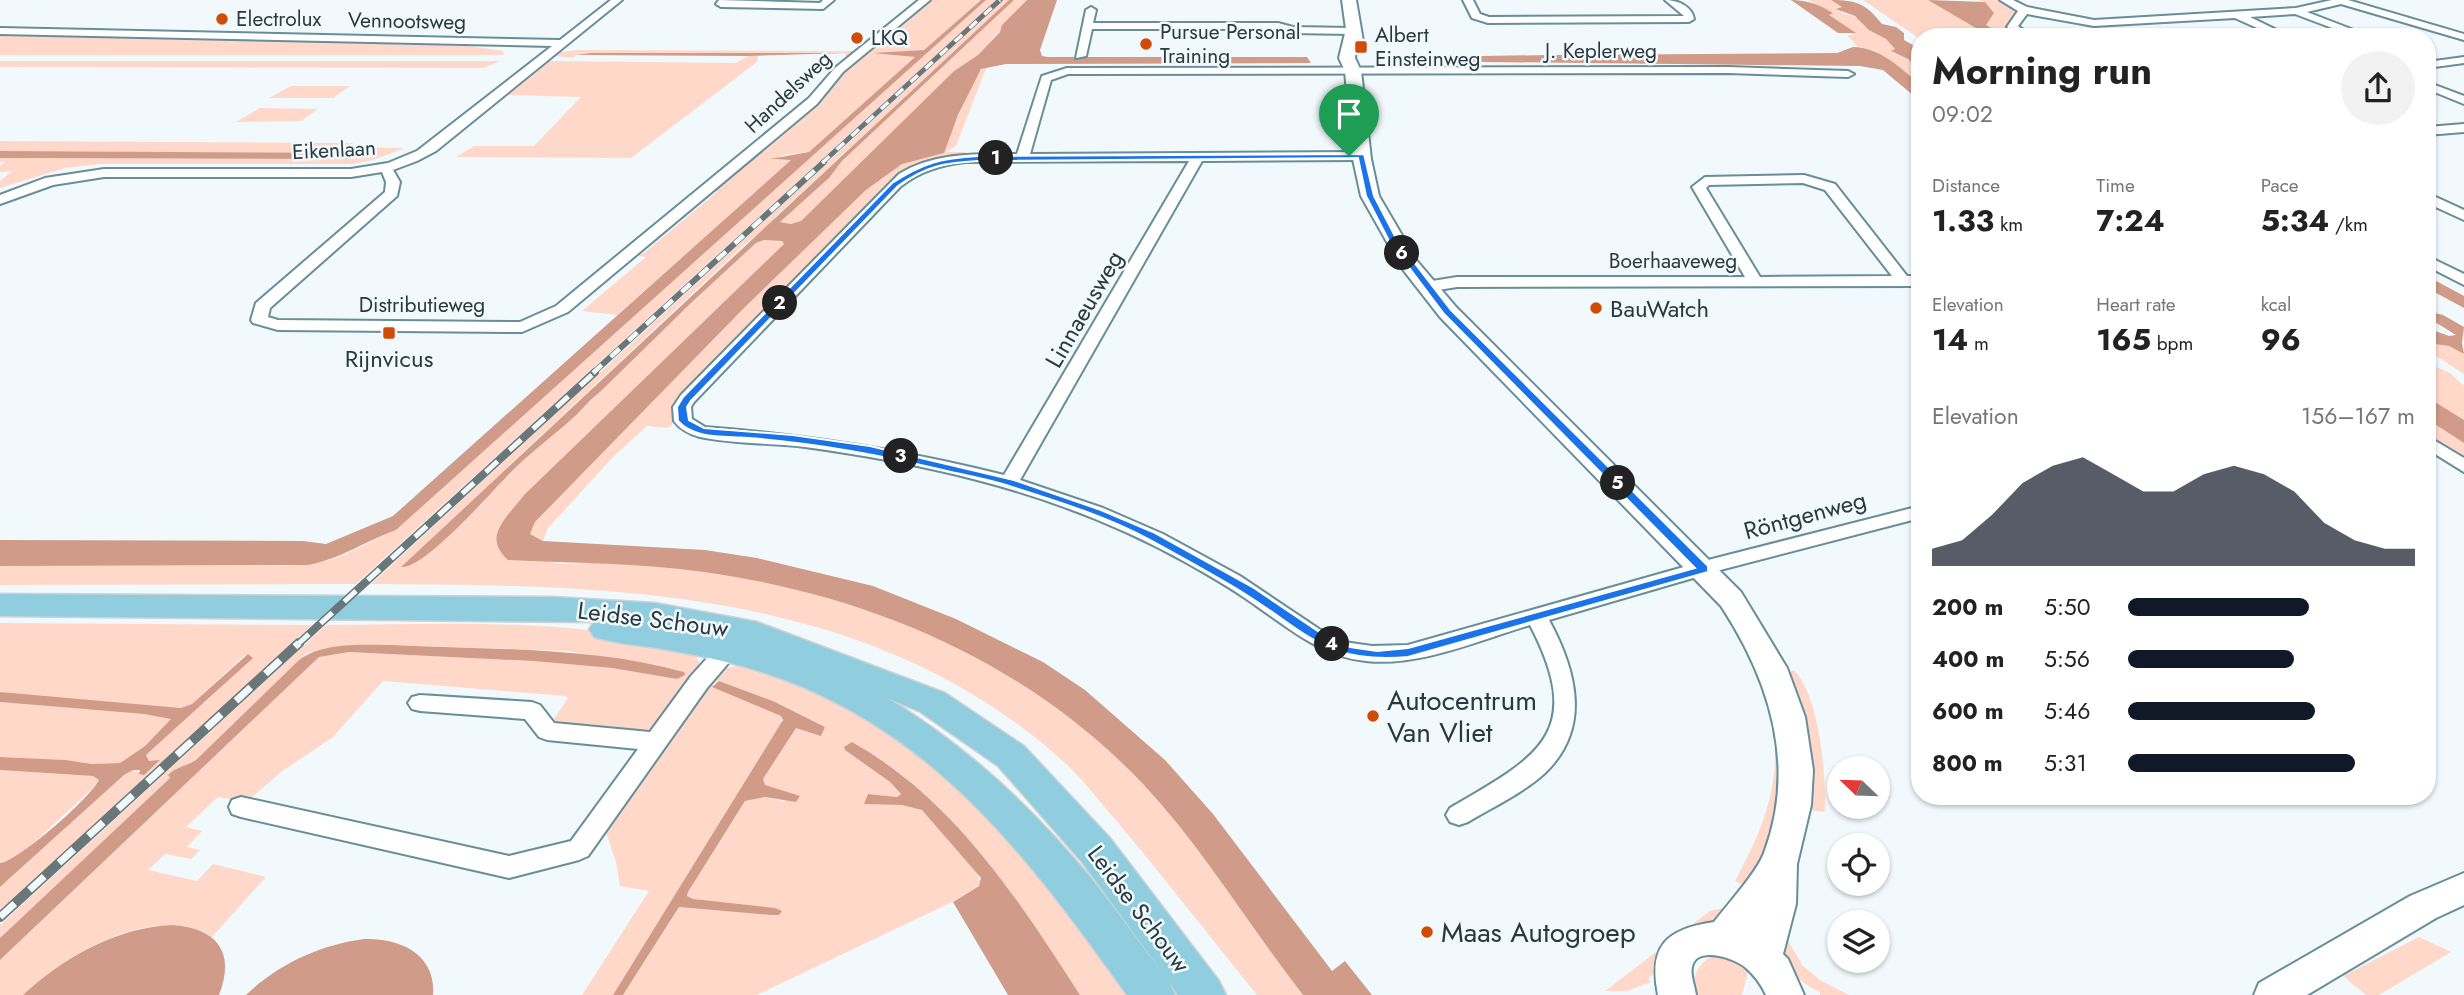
<!DOCTYPE html>
<html lang="en">
<head>
<meta charset="utf-8">
<style>
  :root { --surface:#fff; --page:#f2f2f2; --text:#222; --muted:#767676; --accent:#111827 }
  body { margin:0; font-family:Jost,sans-serif; background:var(--page); color:var(--text); height:100vh; display:flex; flex-direction:column; font-size:26px; white-space:nowrap }
  * { box-sizing:border-box; margin:0 }
  p { font-size:23px; color:var(--muted) }
  .icon { flex:none; width:38px; height:38px; fill:none; stroke:currentColor; stroke-width:2; stroke-linecap:round; stroke-linejoin:round }
  .map { position:relative; flex:1; overflow:hidden }
  .panel { position:absolute; left:1911px; top:28px; width:525px; height:777px; display:flex; flex-direction:column; background:var(--surface); border-radius:28px; box-shadow:0 2px 5px #0004 }
  .panel>* { flex:none }
  .needle { width:46px; rotate:293deg }
  .controls { position:absolute; left:1827px; top:756px; display:grid; gap:14px }
  .controls a { display:grid; place-items:center; width:63px; height:63px; border-radius:50%; background:var(--surface); box-shadow:0 2px 5px #0004; font-size:35px }
  .pin { position:absolute; display:grid; place-items:center; width:60px; height:60px; color:#fff; margin:-72px -30px; border-radius:50% 50% 50% 0; rotate:-45deg; box-shadow:0 0 7px #0007 }
  .pin .icon { rotate:45deg }
  .km { position:absolute; width:35px; height:35px; margin:-18px; border-radius:50%; background:#222; color:#fff; font-size:19px; line-height:35px; text-align:center }
  .round { display:grid; place-items:center; flex:none; width:74px; height:74px; border-radius:37px; background:var(--page) }
  .overview { display:flex; align-items:center; justify-content:space-between; height:119px; padding:0 21px }
  h1 { font-size:38px; font-weight:700; line-height:52px }
  .stats { display:grid; grid-template-columns:repeat(3,1fr); gap:10px; height:119px; padding:7px 21px }
  .stats div { display:grid; align-content:center }
  .stats b { font-size:30px; font-weight:700 }
  .stats small { font-size:19px; font-weight:400 }
  .stats p { font-size:19px }
  .chart { height:196px; padding:14px 21px }
  .chart p { display:flex; justify-content:space-between }
  .chart svg { width:100%; height:126px; margin-top:7px; fill:var(--accent); opacity:.7 }
  ul { padding:0 21px; list-style:none; font-size:23px }
  li { display:grid; grid-template-columns:112px 84px 1fr; align-items:center; height:52px }
  li i { height:18px; border-radius:9px; background:var(--accent) }
  .map>svg:first-child { display:block }
  .green { fill:#ffd8c9 }
  .water { fill:#d09b88 }
  .lines { fill:none; stroke-linecap:round; stroke-linejoin:round }
  .street-casing { stroke:#678e9a; stroke-width:4 }
  .secondary-casing { stroke:#678e9a; stroke-width:4 }
  .primary-casing { stroke:#d0d3d5; stroke-width:3 }
  .street { fill:#fff; fill-rule:evenodd }
  .secondary { fill:#fff; fill-rule:evenodd }
  .primary { fill:#90cdde; fill-rule:evenodd }
  .rail-far3-casing { stroke:#69777b; stroke-width:5 }
  .rail-far2-casing { stroke:#69777b; stroke-width:6 }
  .rail-far1-casing { stroke:#69777b; stroke-width:8 }
  .rail-casing { stroke:#69777b; stroke-width:10 }
  .rail-far3 { stroke:#f1f9fc; stroke-width:3.5; stroke-dasharray:10; stroke-linecap:butt }
  .rail-far2 { stroke:#f1f9fc; stroke-width:4.5; stroke-dasharray:12; stroke-linecap:butt }
  .rail-far1 { stroke:#f1f9fc; stroke-width:5; stroke-dasharray:16; stroke-linecap:butt }
  .rail { stroke:#f1f9fc; stroke-width:7; stroke-dasharray:20; stroke-linecap:butt }
  .route { fill:#1a73e8; stroke:#fff; stroke-width:2; fill-rule:evenodd }
  .poi-dot { fill:#d04b05; stroke:#f1f9fc; stroke-width:2.5 }
  .labels { text-anchor:middle; dominant-baseline:central; stroke-width:5; stroke-linejoin:round; paint-order:stroke }
  .far-poi-label { font-size:21px; fill:#29393e; stroke:#f1f9fc; text-anchor:start }
  .far-street-label { font-size:21px; fill:#29393e; stroke:#f1f9fc }
  .poi-label { font-size:24px; fill:#29393e; stroke:#f1f9fc; text-anchor:start }
  .street-label { font-size:24px; fill:#29393e; stroke:#f1f9fc }
  .near-poi-label { font-size:28px; fill:#29393e; stroke:#f1f9fc; text-anchor:start }
</style>
</head>
<body>
<div class="map">
<svg width="2464" height="995" viewBox="0 0 2464 995">
  <rect width="100%" height="100%" fill="#f1f9fc"/>
  <g class="green">
    <path d="M931 0H981L924 50 872 53 915 57 809 152 784 155 773 160H792L617 315 582 311 646 257 636 255 644 253 717 192 712 190 818 102 845 70Z"/>
    <path d="M986 0H997L356 584 0 585V566H286C302 564 319 564 335 558 356 551 375 538 396 530Z"/>
    <path d="M1003 0H1009L776 216 769 226 744 245 401 567C425 569 493 490 512 471 531 452 553 436 573 418 583 409 588 401 600 392L691 303 756 243 764 240 782 241 784 244 548 472 498 529C513 539 530 555 547 561 560 566 589 562 605 563 667 567 732 573 793 587 925 618 1051 686 1143 784 1203 848 1249 926 1303 995H1257C1209 936 1163 876 1114 818 1098 800 1083 779 1065 763 872 588 616 585 371 584Z"/>
    <path d="M1014 0H1027L978 55 954 71 801 221 791 224 780 222 829 178 842 161Z"/>
    <path d="M1808 0H1831L1842 7 1841 13C1861 15 1882 34 1895 49L1892 52 1908 59 1920 70V84L1874 50 1858 47 1847 35H1853L1828 14 1827 10Z"/>
    <path d="M1863 0H1928L1991 37 1920 39Z"/>
    <path d="M1978 0H2001L2020 10 2007 25 2022 37H2005L1985 25 1994 13 1985 2Z"/>
    <path d="M0 34 469 46 503 51 504 55H0Z"/>
    <path d="M578 50 855 51 846 58 845 53H591L577 54 573 58 556 56 562 52Z"/>
    <path d="M748 56H758L757 62 631 158 456 157 474 146H534L581 97 506 95 547 61 736 63Z"/>
    <path d="M0 61H501L483 68 0 67Z"/>
    <path d="M987 66 956 146 946 152H966L963 156 901 173 892 181 685 393 673 410 672 425 668 428 647 426 613 457 548 528 543 541 530 534 535 522 745 307 866 190 902 164 943 150 977 74Z"/>
    <path d="M291 86H350L333 98H269Z"/>
    <path d="M260 108 318 109 301 121 236 122Z"/>
    <path d="M0 141 353 143 350 147 405 148 370 161 351 164H99L65 168 0 188V181L12 171 0 172V166L5 162H0V158L350 159 363 157 364 154 0 151Z"/>
    <path d="M2427 343 2449 346 2464 354V374L2427 350Z"/>
    <path d="M2427 363 2450 373 2464 386V420L2427 397Z"/>
    <path d="M2427 419 2464 443V460L2427 436Z"/>
    <path d="M0 623 312 625 0 910V887L124 775 133 770 144 773 159 761H149L146 755 216 692 251 655H245L192 704 181 708 11 694 0 692Z"/>
    <path d="M326 625C421 625 521 619 616 634 642 638 668 647 694 653L700 664 653 729H564L552 722 568 698 565 696 383 681 333 737 281 772 246 802 218 797 186 827 202 831 187 847 200 850 191 859 165 854 148 870 197 881 213 864 266 877 212 937C170 910 108 935 69 959 58 966 30 993 22 995 16 995 6 995 0 995V960L318 657 349 652 533 661 612 668 677 679 684 672 658 665 566 651 392 645 334 647 307 653 299 660 197 759 168 774 170 778 0 938V925Z"/>
    <path d="M1760 664C1767 689 1780 717 1782 742 1787 793 1773 844 1747 887L1735 881C1759 837 1780 789 1774 738 1771 712 1761 689 1760 664Z"/>
    <path d="M742 665 829 695 933 761 1031 859 1128 995H1080C1018 899 954 799 852 742L845 750 890 782 901 794 897 797 868 794 865 803C881 804 904 802 920 809 933 815 982 872 981 884L952 902 757 995H623L679 907 771 915H779L781 911 693 899 687 896 688 892 745 801 765 797 786 802 765 785 763 779 796 727 821 735 825 727 773 701 719 681 712 685 782 716V723L613 995H582L649 891 620 886 616 862 605 829 703 684 722 669Z"/>
    <path d="M1794 670C1820 697 1826 776 1825 812L1809 810 1789 673Z"/>
    <path d="M0 702 144 714 172 718 145 746 120 763 92 764 66 760 0 757Z"/>
    <path d="M0 770 93 776 99 780V782L22 854 0 863Z"/>
    <path d="M1727 907 1713 923 1656 970 1648 979 1651 982 1627 991H1605L1710 911Z"/>
    <path d="M1784 934 1803 966 1820 980 1849 995H1820V992C1795 980 1779 963 1784 934Z"/>
    <path d="M2419 937 2451 952 2379 995H2366L2343 976Z"/>
    <path d="M1710 957H1723L1745 965 1748 972 1742 995H1697C1691 978 1696 967 1710 957Z"/>
  </g>
  <g class="water">
    <path d="M981 0H986L396 530C366 541 340 559 308 565L0 566V540L303 541 326 544 393 516 791 160 770 159 809 152 915 57 872 53 924 50Z"/>
    <path d="M1009 0H1014L842 161 829 178 780 222 791 224 801 221 954 71 978 55 1000 32 1002 25 1027 0H1057L1040 50 1042 56 1048 57H1307L1311 63 1006 64 981 69 958 115 944 153 902 164 866 190 745 307 535 522 530 534 543 541 705 550 757 558 873 586 956 619 1043 662 1085 690 1165 760 1213 814 1332 971 1345 961 1372 995H1303C1249 926 1203 848 1143 784 1026 661 869 595 704 572 639 563 573 563 508 560 481 536 508 517 524 495L784 244 782 241 764 240 756 243 691 303 600 392C588 401 583 409 573 418 553 436 531 452 512 471 493 490 424 570 401 567Z"/>
    <path d="M1791 0C1807 0 1820 5 1833 13L1829 15 1856 33H1838Z"/>
    <path d="M1831 0C1857 0 1866 4 1882 24L1896 27 1904 33V40L1920 49V70L1908 59 1891 51 1895 49 1886 39 1869 30 1855 16 1836 9 1842 7Z"/>
    <path d="M1928 0 1985 2 1994 13 1986 25 2005 37H1991Z"/>
    <path d="M1853 47C1880 47 1900 68 1920 84V101L1883 70 1860 66 1398 61 1427 57 1548 55 1837 53Z"/>
    <path d="M591 53H846L748 56 575 55Z"/>
    <path d="M0 151 359 153 365 154 350 159 0 158Z"/>
    <path d="M2427 276 2464 296V308L2427 288Z"/>
    <path d="M2427 311 2443 315 2464 327 2462 343 2464 354 2449 346 2427 343V328L2449 336 2456 335 2427 317Z"/>
    <path d="M2427 397 2464 420V443L2427 419Z"/>
    <path d="M392 645C490 650 588 646 684 672L685 675 677 679 612 668 533 661 349 652 319 657 0 960V938L170 778 168 775C175 767 188 766 197 759L299 660C323 642 362 645 392 645Z"/>
    <path d="M248 654 253 658 146 755 149 761 160 760 144 775 139 774 140 770H133L124 775 0 887V863C19 861 91 797 99 780L93 776 0 770V757L66 760 92 764 120 763 145 746 171 719 144 714 0 702V692L181 708 192 704Z"/>
    <path d="M719 681 773 701 825 727 821 736 796 728 763 779 765 785 800 796 796 802 765 797 745 801 688 892 687 896 693 899 775 908 782 911 779 915H771L679 907 623 995H613L783 720 781 716 712 687Z"/>
    <path d="M852 742C955 800 1018 899 1080 995H1008L953 902 979 886 981 878 922 810 902 805 864 804 868 794 897 797 901 794 890 782 845 750 844 747Z"/>
    <path d="M172 925C216 928 236 951 219 995H23C64 957 115 928 172 925Z"/>
    <path d="M364 939C399 938 436 953 433 995H246C278 964 320 945 364 939Z"/>
  </g>
  <g class="lines">
    <g class="street-casing">
      <g id="street">
        <path d="M611 0H622L436 151 417 161 393 170 400 182 397 196 270 308 268 317 278 320 520 322 556 306 809 98 835 68 919 0H930L843 72 817 104 568 312 522 332 278 330 253 323 251 320 256 303 385 192 386 182 382 172 351 177H104L53 185 0 204V195L45 178 104 169H351L388 163 417 151 552 46 0 34V28L560 40Z"/>
        <path d="M719 0 820 3 823 0H834L823 9 721 7 716 4Z"/>
        <path d="M1463 0H1473L1480 14 1489 17 1684 16 1665 0C1677 0 1692 6 1694 19L1689 22 1488 23 1472 18Z"/>
        <path d="M2000 0H2013L2027 7 2094 20 2296 8 2332 0H2348L2464 34V40L2341 4 2307 12 2372 37H2356L2295 14 2250 17 2291 37H2277L2235 18 2094 26 2027 14 2018 26 2033 37H2020L2007 27 2018 11Z"/>
        <path d="M1091 7 1096 10 1093 23H1278L1293 27 1352 28 1357 31 1352 34 1290 33 1278 29H1092L1086 56 1076 58 1086 10Z"/>
        <path d="M2464 57V63L2427 68V62Z"/>
        <path d="M1729 67 1848 71 1854 74 1848 77 1729 73 1068 74 1051 80 1030 154 1361 152 1368 156 1361 160 1202 161 1020 480 1103 508 1163 534 1240 576 1319 629 1344 642 1372 646 1408 645 1712 559 1920 506V518L1724 569 1549 620C1576 670 1592 728 1545 773 1523 793 1493 807 1468 822L1459 825 1450 822 1446 815 1450 808C1537 757 1587 734 1530 625 1480 640 1419 667 1366 661 1322 657 1290 629 1255 605 1233 589 1210 576 1187 563 1121 526 1050 499 977 480 920 465 863 455 805 447 771 443 734 444 700 437 689 434 681 430 674 421L673 407 681 395 899 174C935 152 976 154 1017 154L1042 76 1067 68ZM1189 161 1004 475C905 450 807 435 705 427L692 419 691 407 694 402 900 187C920 171 941 165 966 162Z"/>
        <path d="M2427 82 2464 96V104L2427 89Z"/>
        <path d="M2464 124V132L2427 135V127Z"/>
        <path d="M1804 175 1835 184 1907 276H1920V286L1457 287 1426 292 1418 287 1426 282 1457 277H1745L1692 187 1705 177ZM1803 183 1825 190 1892 276 1760 277 1706 188 1709 185Z"/>
        <path d="M2427 193 2464 210V220L2427 203Z"/>
        <path d="M2427 256 2464 274V285L2427 266Z"/>
        <path d="M2427 436 2464 458V472L2427 449Z"/>
        <path d="M735 633 743 636 746 641 743 646 707 688 588 856 579 860 509 878 241 817 232 814 229 807 232 800 241 797 509 856 571 841 638 749 547 740 539 737 525 719 420 711 412 709 408 703 412 697 420 695 532 702 540 705 554 723 650 732 691 676 727 636Z"/>
      </g>
    </g>
    <g class="secondary-casing">
      <g id="secondary">
        <path d="M1342 0H1356L1364 47 1356 51 1355 58 1361 71 1371 159 1379 196 1417 261 1456 307 1741 592 1787 668 1805 717 1813 770 1811 805 1797 864 1796 904 1783 954 1788 959 1804 995H1766C1761 984 1755 976 1746 968 1735 958 1696 945 1692 967 1690 975 1695 987 1696 995H1658C1648 946 1666 929 1714 922 1727 905 1757 872 1764 853 1797 766 1770 681 1721 606L1440 317 1401 267 1361 196 1353 159 1345 71 1339 58 1346 29Z"/>
        <path d="M2464 873V905L2436 918 2307 995H2254L2259 983 2410 896Z"/>
      </g>
    </g>
    <g class="primary-casing">
      <path id="primary" d="M0 594 553 597 655 603 757 622 945 693 1024 746 1110 838 1219 981 1226 995H1178L1169 982 1175 995H1127C1029 858 933 728 765 673 732 662 697 655 662 649 640 645 616 644 594 637L589 629 594 622 0 616ZM887 698 919 711 998 766 1082 862 1165 976C1141 945 1118 912 1094 882 1036 811 966 745 887 698Z"/>
    </g>
    <use href="#street" class="street"/>
    <use href="#secondary" class="secondary"/>
    <use href="#primary" class="primary"/>
    <g class="rail-far3-casing">
      <path id="rail-far3" d="M822 163 1000 0"/>
    </g>
    <g class="rail-far2-casing">
      <path id="rail-far2" d="M593 373 824 162"/>
    </g>
    <g class="rail-far1-casing">
      <path id="rail-far1" d="M297 645 595 372"/>
    </g>
    <g class="rail-casing">
      <path id="rail" d="M0 917 299 643"/>
    </g>
    <use href="#rail-far3" class="rail-far3"/>
    <use href="#rail-far2" class="rail-far2"/>
    <use href="#rail-far1" class="rail-far1"/>
    <use href="#rail" class="rail"/>
  </g>
  <path class="route" d="M1364 154 1374 196 1397 240 1451 310 1708 566V572L1408 657C1326 664 1309 634 1245 594 1214 575 1181 557 1148 539 1105 516 1056 501 1009 486 989 479 968 476 947 471 881 455 816 443 748 438 725 436 695 440 678 421L677 407 683 397 892 183C923 163 941 158 978 156ZM1358 158 1366 196 1389 241 1444 314 1695 568 1408 648 1377 651 1350 647 1327 637 1254 588 1153 532 1101 510 1014 480 870 446 793 435 704 428 689 420 687 407 691 401 898 186C927 166 943 163 978 161Z"/>
  <g class="poi-dot">
    <circle cx="222" cy="19" r="7"/>
    <circle cx="857" cy="38" r="7"/>
    <circle cx="1146" cy="44" r="7"/>
    <rect x="1354" y="40" width="14" height="14" rx="3.5"/>
    <circle cx="1596" cy="308" r="7"/>
    <rect x="382" y="326" width="14" height="14" rx="3.5"/>
    <circle cx="1373" cy="716" r="7"/>
    <circle cx="1427" cy="932" r="7"/>
  </g>
  <g class="labels">
    <g class="far-poi-label">
      <text x="236" y="19">Electrolux</text>
      <text x="1160" y="32">Pursue Personal<tspan x="1160" dy="24">Training</tspan></text>
      <text x="1375" y="35">Albert<tspan x="1375" dy="24">Einsteinweg</tspan></text>
      <text x="871" y="38">LKQ</text>
    </g>
    <g class="far-street-label">
      <text transform="translate(407 21) rotate(1)">Vennootsweg</text>
      <text x="1601" y="51">J. Keplerweg</text>
      <text transform="translate(788 92) rotate(-43)">Handelsweg</text>
      <text transform="translate(334 150) rotate(-3)">Eikenlaan</text>
      <text x="1673" y="261">Boerhaaveweg</text>
      <text x="422" y="305">Distributieweg</text>
    </g>
    <g class="poi-label">
      <text x="1610" y="308">BauWatch</text>
      <text x="389" y="358" text-anchor="middle">Rijnvicus</text>
    </g>
    <g class="street-label">
      <text transform="translate(1084 309) rotate(-60)">Linnaeusweg</text>
      <text transform="translate(1805 515) rotate(-15)">Röntgenweg</text>
      <text transform="translate(653 619) rotate(7)">Leidse Schouw</text>
      <text transform="translate(1139 909) rotate(53)">Leidse Schouw</text>
    </g>
    <g class="near-poi-label">
      <text x="1387" y="700">Autocentrum<tspan x="1387" dy="32">Van Vliet</tspan></text>
      <text x="1441" y="932">Maas Autogroep</text>
    </g>
  </g>
</svg>
<div class="controls">
<a><svg class="needle" viewBox="-14 -14 28 28"><path d="M0-13l5 13h-10z" fill="#e53935"/><path d="M0 13l5-13h-10z" fill="#767676"/></svg></a>
<a><svg class="icon" aria-label="locate" viewBox="0 0 24 24"><circle cx="12" cy="12" r="6"/><path d="M12 2v4M12 18v4M2 12h4M18 12h4"/></svg></a>
<a><svg class="icon" aria-label="layers" viewBox="0 0 24 24"><path d="M12 4l9 5-9 5-9-5zM3 14l9 5 9-5"/></svg></a>
</div>
<div class="pin" style="left:1349px;top:156px;background:#1e9e55"><svg class="icon" aria-label="arrive" viewBox="0 0 24 24"><path d="M6 21V4h12l-3 4 3 4H6"/></svg></div>
<b class="km" style="left:996px;top:158px">1</b>
<b class="km" style="left:780px;top:303px">2</b>
<b class="km" style="left:901px;top:456px">3</b>
<b class="km" style="left:1332px;top:644px">4</b>
<b class="km" style="left:1618px;top:483px">5</b>
<b class="km" style="left:1402px;top:253px">6</b>
<section class="panel">
<div class="overview"><div><h1>Morning run</h1><p>09:02</p></div><a class="round"><svg class="icon" aria-label="share" viewBox="0 0 24 24"><path d="M12 15V3M7 8l5-5 5 5M5 13v7h14v-7"/></svg></a></div>
<div class="stats">
<div><p>Distance</p><b>1.33<small> km</small></b></div>
<div><p>Time</p><b>7:24</b></div>
<div><p>Pace</p><b>5:34<small> /km</small></b></div>
</div>
<div class="stats">
<div><p>Elevation</p><b>14<small> m</small></b></div>
<div><p>Heart rate</p><b>165<small> bpm</small></b></div>
<div><p>kcal</p><b>96</b></div>
</div>
<div class="chart"><p><span>Elevation</span>156–167 m</p>
<svg viewBox="0 0 160 44" preserveAspectRatio="none"><path d="M0 44V38L10 35L20 26L30 15L40 9L50 6L60 12L70 18L80 18L90 12L100 9L110 12L120 18L130 29L140 35L150 38L160 38V44z"/></svg>
</div>
<ul>
<li><b>200 m</b>5:50<i style="width:63%"></i></li>
<li><b>400 m</b>5:56<i style="width:58%"></i></li>
<li><b>600 m</b>5:46<i style="width:65%"></i></li>
<li><b>800 m</b>5:31<i style="width:79%"></i></li>
</ul>
</section>
</div>
</body>
</html>
